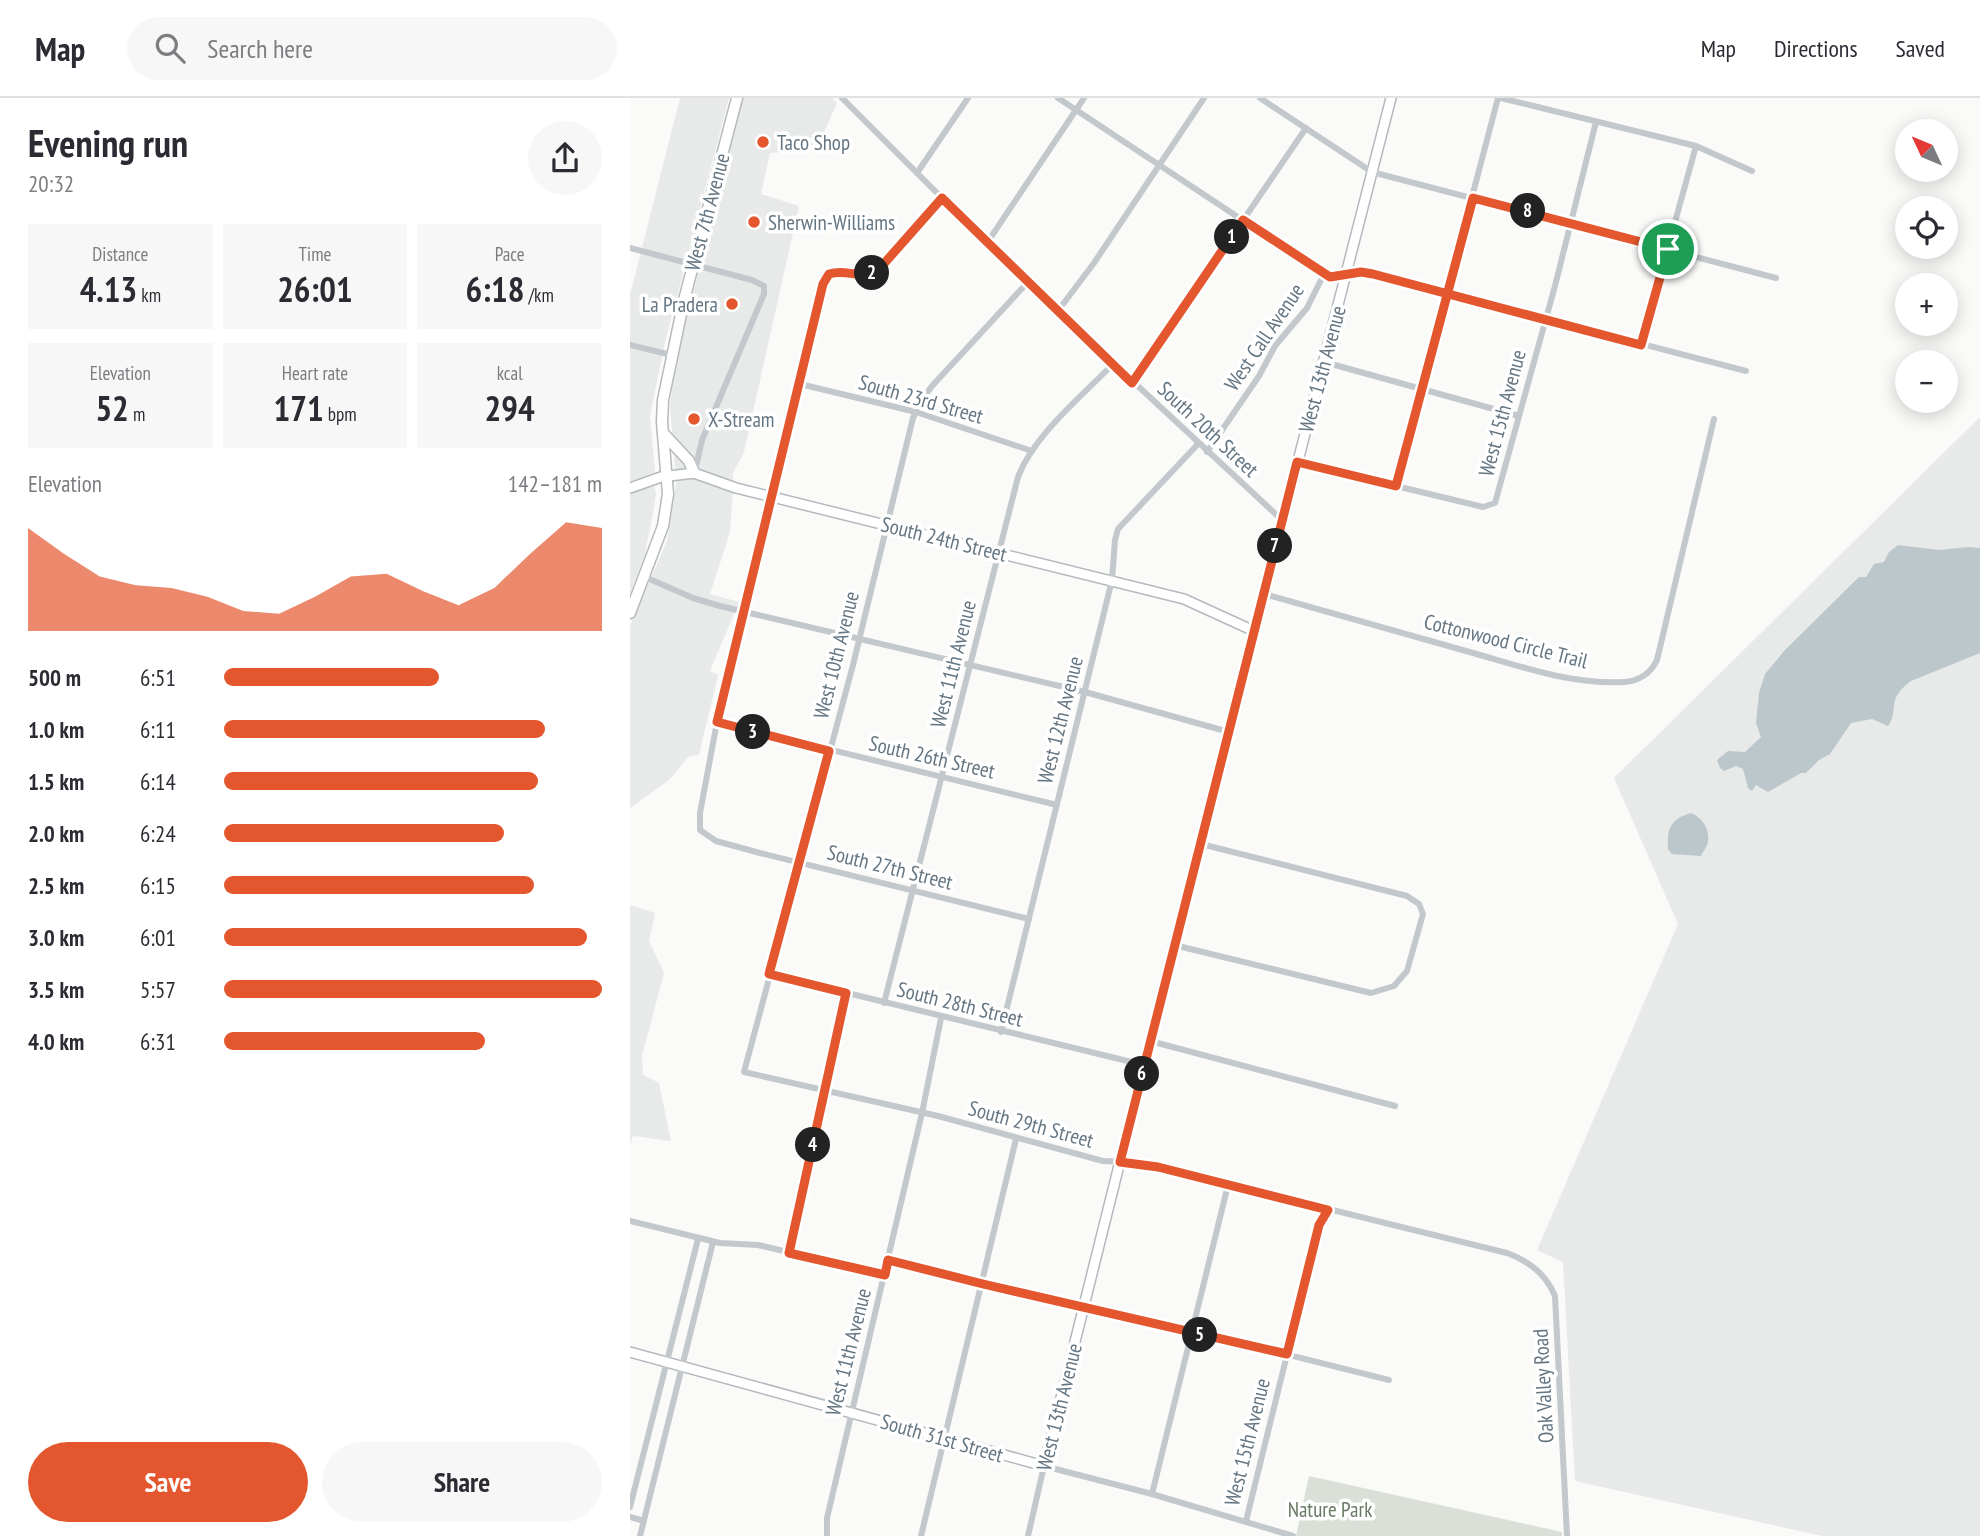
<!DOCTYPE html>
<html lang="en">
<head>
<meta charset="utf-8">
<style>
  :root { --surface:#fff; --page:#f7f7f7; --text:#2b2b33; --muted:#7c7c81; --line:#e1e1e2; --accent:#e4572e }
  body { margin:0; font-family:"PT Sans Narrow",sans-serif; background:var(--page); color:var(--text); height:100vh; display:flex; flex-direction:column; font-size:26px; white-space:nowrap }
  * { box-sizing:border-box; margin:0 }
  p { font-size:23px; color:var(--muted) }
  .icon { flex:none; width:38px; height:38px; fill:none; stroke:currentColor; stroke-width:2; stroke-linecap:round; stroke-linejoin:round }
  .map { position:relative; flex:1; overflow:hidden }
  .drawer { display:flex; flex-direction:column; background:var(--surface); width:630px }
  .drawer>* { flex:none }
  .needle { width:46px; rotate:314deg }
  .fabs { position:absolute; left:1265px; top:21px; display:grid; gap:14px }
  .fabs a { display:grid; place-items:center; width:63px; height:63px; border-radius:50%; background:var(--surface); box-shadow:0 4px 18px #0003; font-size:35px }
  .pin { position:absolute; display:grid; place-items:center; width:60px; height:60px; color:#fff; margin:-30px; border:4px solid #fff; border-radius:50%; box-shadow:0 2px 7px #0007 }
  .km { position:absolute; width:35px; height:35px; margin:-18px; border-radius:50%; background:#222; color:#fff; font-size:19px; line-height:35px; text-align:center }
  .round { display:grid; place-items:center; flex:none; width:74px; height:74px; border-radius:37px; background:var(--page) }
  .headline { display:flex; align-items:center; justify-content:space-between; height:119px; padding:0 28px }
  h1 { font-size:38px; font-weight:800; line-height:52px }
  .stats { display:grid; grid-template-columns:repeat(3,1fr); gap:10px; height:119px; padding:7px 28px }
  .stats div { display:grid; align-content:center; border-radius:0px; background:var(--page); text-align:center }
  .stats b { font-size:35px; font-weight:800 }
  .stats small { font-size:19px; font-weight:400 }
  .stats p { font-size:19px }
  .chart { height:196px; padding:14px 28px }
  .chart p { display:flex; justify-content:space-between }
  .chart svg { width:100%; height:126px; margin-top:7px; fill:var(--accent); opacity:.7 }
  .button { display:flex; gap:14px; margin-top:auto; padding:14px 28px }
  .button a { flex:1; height:80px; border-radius:42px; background:var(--accent); color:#fff; font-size:28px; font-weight:800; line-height:80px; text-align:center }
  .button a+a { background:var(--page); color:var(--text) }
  ul { padding:0 28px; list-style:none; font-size:23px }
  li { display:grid; grid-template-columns:112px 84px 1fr; align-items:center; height:52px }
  li i { height:18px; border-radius:9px; background:var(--accent) }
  header { display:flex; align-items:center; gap:42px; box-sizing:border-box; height:98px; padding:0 35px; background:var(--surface); border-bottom:2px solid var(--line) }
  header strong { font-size:33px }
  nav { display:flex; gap:38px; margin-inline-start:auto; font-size:24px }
  .search { width:490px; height:63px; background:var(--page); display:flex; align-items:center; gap:18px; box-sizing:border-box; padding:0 24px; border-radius:38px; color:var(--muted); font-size:26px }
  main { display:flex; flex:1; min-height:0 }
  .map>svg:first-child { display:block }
  .built { fill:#e8e9e9 }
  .green { fill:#dadfd7 }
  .water { fill:#bbc7cb }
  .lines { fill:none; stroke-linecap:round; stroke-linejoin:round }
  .secondary-casing { stroke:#b3babf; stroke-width:12 }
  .primary-casing { stroke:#b5babe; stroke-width:13 }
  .street { stroke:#c3c8cc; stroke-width:6 }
  .secondary { stroke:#fff; stroke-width:9 }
  .primary { stroke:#fff; stroke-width:10 }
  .route-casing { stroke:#fff; stroke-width:14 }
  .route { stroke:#e4572e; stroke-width:9 }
  .poi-dot { fill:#e4572e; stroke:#fff; stroke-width:2.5 }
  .labels { text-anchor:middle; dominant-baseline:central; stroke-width:7; stroke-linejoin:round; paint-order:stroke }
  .poi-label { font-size:21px; fill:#657683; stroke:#fff; text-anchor:start }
  .street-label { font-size:21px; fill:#657683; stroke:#fff }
  .park-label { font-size:21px; fill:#687a64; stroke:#fff }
</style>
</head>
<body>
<header>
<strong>Map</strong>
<div class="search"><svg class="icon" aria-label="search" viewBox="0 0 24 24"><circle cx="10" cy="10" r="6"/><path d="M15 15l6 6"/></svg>Search here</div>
<nav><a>Map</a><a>Directions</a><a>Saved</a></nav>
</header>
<main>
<section class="drawer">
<div class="headline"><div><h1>Evening run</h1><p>20:32</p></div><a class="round"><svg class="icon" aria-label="share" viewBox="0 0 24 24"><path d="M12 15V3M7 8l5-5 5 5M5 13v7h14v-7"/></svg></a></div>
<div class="stats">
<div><p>Distance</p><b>4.13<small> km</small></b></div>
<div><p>Time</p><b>26:01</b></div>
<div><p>Pace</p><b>6:18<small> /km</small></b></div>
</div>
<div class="stats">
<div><p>Elevation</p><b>52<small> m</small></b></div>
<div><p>Heart rate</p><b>171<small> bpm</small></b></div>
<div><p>kcal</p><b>294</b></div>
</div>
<div class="chart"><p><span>Elevation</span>142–181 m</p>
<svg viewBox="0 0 160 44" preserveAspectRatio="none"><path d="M0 44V8L10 17L20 25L30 28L40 29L50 32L60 37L70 38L80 32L90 25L100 24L110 30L120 35L130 29L140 17L150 6L160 8V44z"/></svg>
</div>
<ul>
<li><b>500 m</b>6:51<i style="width:57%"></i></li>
<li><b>1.0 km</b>6:11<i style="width:85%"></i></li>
<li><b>1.5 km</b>6:14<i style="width:83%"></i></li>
<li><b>2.0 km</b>6:24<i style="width:74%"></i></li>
<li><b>2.5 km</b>6:15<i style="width:82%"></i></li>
<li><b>3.0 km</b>6:01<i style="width:96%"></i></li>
<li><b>3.5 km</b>5:57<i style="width:100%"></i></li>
<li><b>4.0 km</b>6:31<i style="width:69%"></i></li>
</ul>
<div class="button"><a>Save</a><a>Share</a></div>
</section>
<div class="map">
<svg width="1350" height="1438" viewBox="0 0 1350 1438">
  <rect width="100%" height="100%" fill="#fafaf8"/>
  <g class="built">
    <path d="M50 0H99L35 244 20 318 25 374 0 386V197Z"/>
    <path d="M113 0H202L207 5 186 52 140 55 131 96 169 108 114 354 103 375V386L67 372 45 371 40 308 45 265Z"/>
    <path d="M1350 319V1438H1192L945 1383 933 1164 907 1152 1048 826 984 680Z"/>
    <path d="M65 379 103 393 100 434 80 496 109 504 80 573 88 577 69 657 59 658 39 682 0 710V528L37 443 47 380Z"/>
    <path d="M24 387 26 395 22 422 14 459 0 495V394Z"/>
    <path d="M0 807 25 815 19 843 34 875 12 958 13 977 29 985 41 1043 3 1038 0 1046Z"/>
  </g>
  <path class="green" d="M679 1378 932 1434V1438H666Z"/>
  <g class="water">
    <path d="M1268 447 1309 452 1338 449 1350 450V555L1281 583C1255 602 1270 611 1258 628L1242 621 1221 625 1200 656 1189 662 1176 675H1171L1138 694 1126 687 1122 693 1118 690 1113 671 1106 668 1094 673 1090 670 1087 662 1098 653 1115 654 1131 639 1126 625 1129 595 1135 576 1155 552 1229 479H1236L1244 466 1254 464 1259 454Z"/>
    <path d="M1061 715C1071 719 1080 730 1078 743 1078 748 1073 753 1071 758L1042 756 1038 751C1037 731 1040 721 1061 715Z"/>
  </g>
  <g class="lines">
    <g class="secondary-casing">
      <g id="secondary">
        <path d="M0 390 31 379 64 375 106 390 554 501 624 533"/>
        <path d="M0 1254 414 1368 544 847 761 0"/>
      </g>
    </g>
    <g class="primary-casing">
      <g id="primary">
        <path d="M33 335 59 363 64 375"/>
        <path d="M0 515 33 428 38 396 32 324 33 302 54 202 107 0"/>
      </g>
    </g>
    <g class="street">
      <path d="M212 0 397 185 652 422"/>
      <path d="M428 0 694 176 700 179 731 174 743 176 1116 273"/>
      <path d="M630 0 742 74 1146 180"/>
      <path d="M871 0 1066 48 1122 73"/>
      <path d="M287 75 338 0"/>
      <path d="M312 100 251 169C229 184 219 170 199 176L193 186 87 624 70 715V732L86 743 130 755 399 821"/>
      <path d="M357 145 454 0"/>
      <path d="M0 150 122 182 134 188V196L72 342 65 373"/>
      <path d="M397 185 302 288 294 299 283 320 223 567 114 974 308 1018 473 1063 500 1064 528 1069 877 1155C899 1163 916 1176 925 1198L937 1438"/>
      <path d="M427 214 464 165 574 0"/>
      <path d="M0 247 41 257"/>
      <path d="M1011 247 1066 48"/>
      <path d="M694 264 889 318"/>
      <path d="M502 285 676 30"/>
      <path d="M170 286 286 314 402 353"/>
      <path d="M577 354 629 278 645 248 677 210 694 176"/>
      <path d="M667 364 853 409 865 405 925 188 966 24"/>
      <path d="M766 388 868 0"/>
      <path d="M15 479 63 500 90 508 455 594 599 634"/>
      <path d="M634 496C701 515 768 534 836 553 887 567 940 587 994 584 1009 583 1021 575 1027 562L1084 321"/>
      <path d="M87 624 427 707"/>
      <path d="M544 847 741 895 764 888 777 873 793 816 789 806 777 798 571 746"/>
      <path d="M139 876 514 967"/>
      <path d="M254 905 388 379C404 337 451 299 483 266"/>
      <path d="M371 934 482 482 485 442 488 431 568 346"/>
      <path d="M520 943 765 1008"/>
      <path d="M0 1123 90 1145 128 1147 255 1177"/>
      <path d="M159 1155 216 895"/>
      <path d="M258 1162 561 1235 591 1240 759 1282"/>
      <path d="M522 1396 598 1087"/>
      <path d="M0 1409 68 1141"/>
      <path d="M0 1419 14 1423"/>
      <path d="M616 1423 689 1127 698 1112"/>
      <path d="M10 1438 83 1144"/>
      <path d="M197 1438V1420L292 1015 311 920"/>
      <path d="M291 1438 386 1041"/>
      <path d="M398 1438 414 1368 522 1396 663 1438"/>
    </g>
    <use href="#secondary" class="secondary"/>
    <use href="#primary" class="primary"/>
  </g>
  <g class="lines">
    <g class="route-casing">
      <path id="route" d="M1038 151 1011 247 743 176 731 174 700 179 613 122 502 285 312 100 251 169C230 184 219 170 199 176L193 186 87 624 199 653 139 876 216 895 159 1155 255 1177 258 1162 353 1186 657 1256 689 1127 698 1112 528 1069 490 1064 667 364 766 388 843 100 1038 151"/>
    </g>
    <use href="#route" class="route"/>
  </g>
  <g class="poi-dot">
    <circle cx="133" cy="44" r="7"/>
    <circle cx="124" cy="124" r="7"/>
    <circle cx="102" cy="206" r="7"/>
    <circle cx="64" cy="321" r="7"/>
  </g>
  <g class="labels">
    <g class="poi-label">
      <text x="147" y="44">Taco Shop</text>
      <text x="138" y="124">Sherwin-Williams</text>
      <text x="88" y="206" text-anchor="end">La Pradera</text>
      <text x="78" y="321">X-Stream</text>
    </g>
    <g class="street-label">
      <text transform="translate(77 114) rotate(-75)">West 7th Avenue</text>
      <text transform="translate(634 239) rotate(-56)">West Call Avenue</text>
      <text transform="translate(692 271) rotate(-75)">West 13th Avenue</text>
      <text transform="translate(291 301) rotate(16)">South 23rd Street</text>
      <text transform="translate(872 315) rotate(-75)">West 15th Avenue</text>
      <text transform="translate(578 331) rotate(43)">South 20th Street</text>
      <text transform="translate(314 441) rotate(14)">South 24th Street</text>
      <text transform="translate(876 543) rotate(14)">Cottonwood Circle Trail</text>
      <text transform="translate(206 557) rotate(-76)">West 10th Avenue</text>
      <text transform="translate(323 566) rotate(-76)">West 11th Avenue</text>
      <text transform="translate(430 622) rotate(-76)">West 12th Avenue</text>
      <text transform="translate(302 659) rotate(13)">South 26th Street</text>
      <text transform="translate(260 769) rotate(14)">South 27th Street</text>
      <text transform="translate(330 906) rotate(14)">South 28th Street</text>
      <text transform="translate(401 1026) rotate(15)">South 29th Street</text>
      <text transform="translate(218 1254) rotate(-76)">West 11th Avenue</text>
      <text transform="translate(913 1288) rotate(-93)">Oak Valley Road</text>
      <text transform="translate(429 1309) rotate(-76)">West 13th Avenue</text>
      <text transform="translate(312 1340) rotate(16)">South 31st Street</text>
      <text transform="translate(617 1344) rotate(-76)">West 15th Avenue</text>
    </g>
    <g class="park-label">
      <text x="700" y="1411">Nature Park</text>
    </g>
  </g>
</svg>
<div class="fabs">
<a><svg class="needle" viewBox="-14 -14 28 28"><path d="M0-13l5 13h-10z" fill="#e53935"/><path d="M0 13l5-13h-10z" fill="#7c7c81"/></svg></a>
<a><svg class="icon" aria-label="locate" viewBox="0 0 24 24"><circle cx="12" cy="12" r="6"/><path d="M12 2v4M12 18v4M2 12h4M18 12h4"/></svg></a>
<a>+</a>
<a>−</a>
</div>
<div class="pin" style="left:1038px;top:151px;background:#1e9e55"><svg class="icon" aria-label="arrive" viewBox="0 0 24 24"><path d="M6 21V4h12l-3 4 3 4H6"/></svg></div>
<b class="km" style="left:602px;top:139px">1</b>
<b class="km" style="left:242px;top:175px">2</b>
<b class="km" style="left:123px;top:634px">3</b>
<b class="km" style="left:183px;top:1047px">4</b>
<b class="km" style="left:570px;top:1237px">5</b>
<b class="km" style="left:512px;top:976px">6</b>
<b class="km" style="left:645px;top:448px">7</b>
<b class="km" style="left:898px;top:113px">8</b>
</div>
</main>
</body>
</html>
